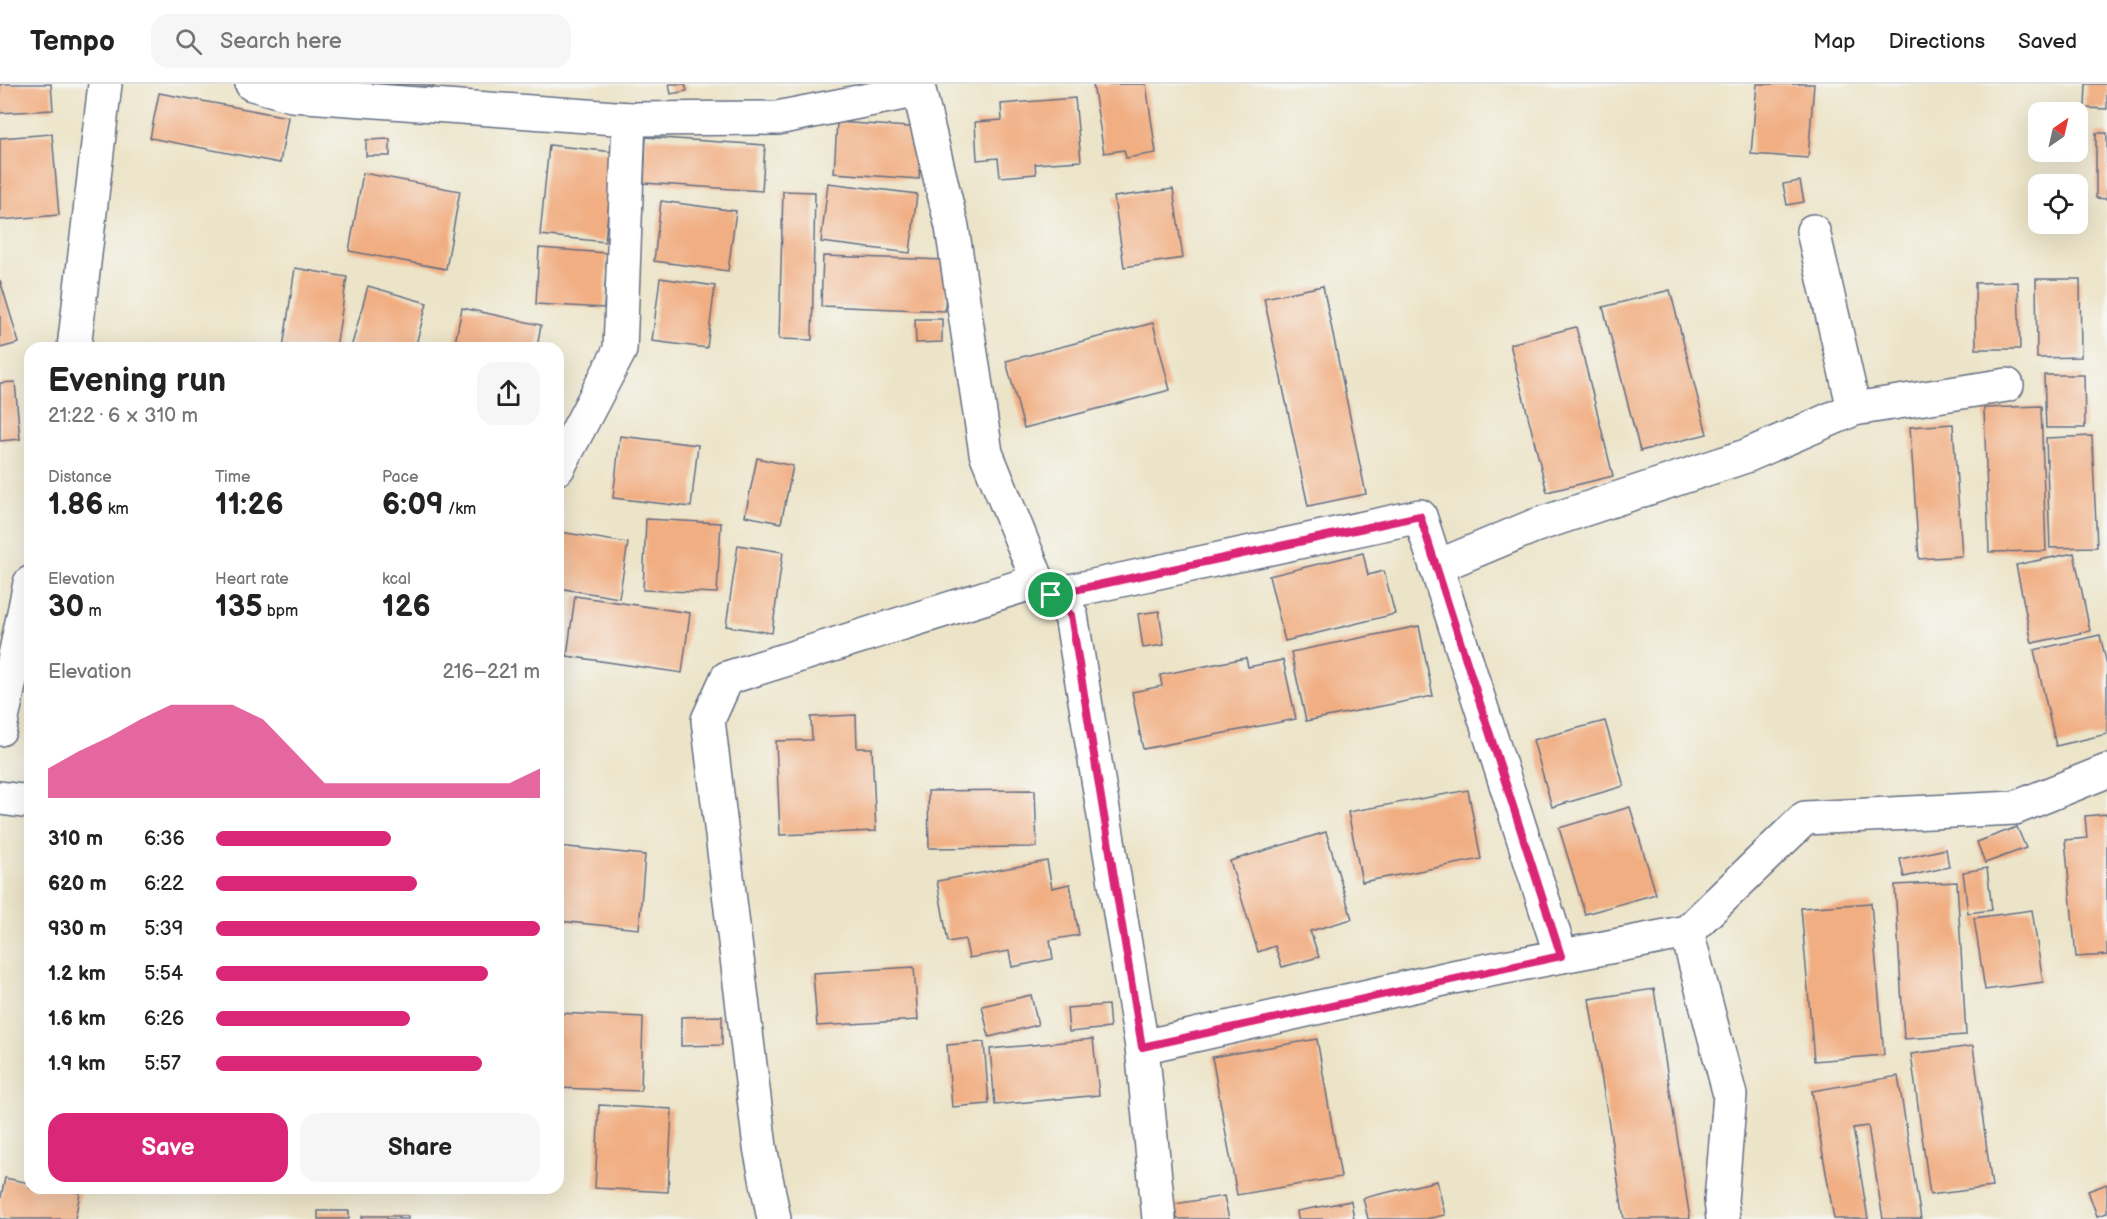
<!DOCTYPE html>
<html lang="en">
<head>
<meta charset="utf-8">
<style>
  :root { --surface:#fff; --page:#f6f6f6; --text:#222; --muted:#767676; --line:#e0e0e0; --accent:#db2777 }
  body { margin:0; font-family:"Balsamiq Sans",sans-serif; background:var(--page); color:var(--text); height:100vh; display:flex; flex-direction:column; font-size:22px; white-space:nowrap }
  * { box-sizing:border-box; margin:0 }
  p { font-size:20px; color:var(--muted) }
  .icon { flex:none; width:33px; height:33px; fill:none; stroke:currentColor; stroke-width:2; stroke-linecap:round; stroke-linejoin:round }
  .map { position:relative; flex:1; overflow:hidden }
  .side { position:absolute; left:24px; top:258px; width:540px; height:852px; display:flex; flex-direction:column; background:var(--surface); border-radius:18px; box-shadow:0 6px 24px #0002 }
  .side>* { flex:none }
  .needle { width:39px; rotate:34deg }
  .buttons { position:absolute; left:2028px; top:18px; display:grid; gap:12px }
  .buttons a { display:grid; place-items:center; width:60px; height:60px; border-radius:12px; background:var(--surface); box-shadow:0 6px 24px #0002; font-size:30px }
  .pin { position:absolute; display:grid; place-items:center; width:51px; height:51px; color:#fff; margin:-26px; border:3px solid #fff; border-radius:50%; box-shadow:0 2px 6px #0007 }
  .round { display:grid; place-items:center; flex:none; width:63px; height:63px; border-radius:18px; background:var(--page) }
  .summary { display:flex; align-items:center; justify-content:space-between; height:102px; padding:0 24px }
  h1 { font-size:33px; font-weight:700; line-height:45px }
  .metrics { display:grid; grid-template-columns:repeat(3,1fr); gap:9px; height:102px; padding:6px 24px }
  .metrics div { display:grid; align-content:center }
  .metrics b { font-size:30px; font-weight:700 }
  .metrics small { font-size:16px; font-weight:400 }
  .metrics p { font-size:16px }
  .chart { height:168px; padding:12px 24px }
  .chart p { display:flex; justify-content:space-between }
  .chart svg { width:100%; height:108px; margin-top:6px; fill:var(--accent); opacity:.7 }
  .cta { display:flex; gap:12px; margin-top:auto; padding:12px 24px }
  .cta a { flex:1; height:69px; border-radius:18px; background:var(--accent); color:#fff; font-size:24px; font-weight:700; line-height:69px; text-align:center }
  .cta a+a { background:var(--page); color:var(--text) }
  ul { padding:0 24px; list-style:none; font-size:20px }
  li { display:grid; grid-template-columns:96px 72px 1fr; align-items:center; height:45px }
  li i { height:15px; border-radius:8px; background:var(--accent) }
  header { display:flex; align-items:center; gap:36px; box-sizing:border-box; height:84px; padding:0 30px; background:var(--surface); border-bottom:2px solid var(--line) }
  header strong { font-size:28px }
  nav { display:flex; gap:33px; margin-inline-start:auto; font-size:21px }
  .search { width:420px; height:54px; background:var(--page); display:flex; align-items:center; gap:15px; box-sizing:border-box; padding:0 21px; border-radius:18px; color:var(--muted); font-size:22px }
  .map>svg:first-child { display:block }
  .building { fill:#f1ae82 }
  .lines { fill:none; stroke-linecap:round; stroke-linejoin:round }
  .street-casing { stroke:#646e83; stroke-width:36 }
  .street { stroke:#fff; stroke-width:33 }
  .route-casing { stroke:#fff; stroke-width:12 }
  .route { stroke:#db2777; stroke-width:8 }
</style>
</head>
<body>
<header>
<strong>Tempo</strong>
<div class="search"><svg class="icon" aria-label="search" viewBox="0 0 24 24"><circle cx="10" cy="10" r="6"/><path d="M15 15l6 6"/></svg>Search here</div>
<nav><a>Map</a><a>Directions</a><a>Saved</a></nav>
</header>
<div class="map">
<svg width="2107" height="1135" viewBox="0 0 2107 1135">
  <rect width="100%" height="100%" fill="#f6f6f2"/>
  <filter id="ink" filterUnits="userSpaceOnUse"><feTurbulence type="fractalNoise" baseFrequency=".0167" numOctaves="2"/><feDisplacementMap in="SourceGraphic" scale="12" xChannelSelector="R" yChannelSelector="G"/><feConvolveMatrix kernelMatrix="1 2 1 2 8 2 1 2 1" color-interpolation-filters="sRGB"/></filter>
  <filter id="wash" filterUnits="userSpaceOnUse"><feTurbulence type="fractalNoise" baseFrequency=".008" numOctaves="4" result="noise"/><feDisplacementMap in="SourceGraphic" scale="24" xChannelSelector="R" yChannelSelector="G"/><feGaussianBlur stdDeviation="1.35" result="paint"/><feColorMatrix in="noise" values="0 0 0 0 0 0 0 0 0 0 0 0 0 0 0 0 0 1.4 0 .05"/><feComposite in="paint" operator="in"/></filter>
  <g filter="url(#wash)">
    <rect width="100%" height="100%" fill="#ece4c8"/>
    <g id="blocks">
      <g class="building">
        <path d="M0 0H51L53 26 0 29Z"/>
        <path d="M319 0H434V2L319 4Z"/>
        <path d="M669 0H685L687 7 671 10Z"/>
        <path d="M1093 0H1146L1156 69 1126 74 1124 66 1104 69Z"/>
        <path d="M1757 0H1814L1808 74 1751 70Z"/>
        <path d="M2086 0H2107V25L2085 24Z"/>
        <path d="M159 9 288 33 280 79 150 54Z"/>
        <path d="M1075 14 1081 77 1035 80 1036 90 1000 93 998 74 977 76 975 38 1002 36 1001 20Z"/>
        <path d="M837 38 922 44 919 95 834 89Z"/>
        <path d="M2096 49H2107V115L2096 114Z"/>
        <path d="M52 50 59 131 0 136V54Z"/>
        <path d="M646 53 765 61 762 107 644 99Z"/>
        <path d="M390 55V72H366V56Z"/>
        <path d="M549 61 614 68 605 158 540 151Z"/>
        <path d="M363 89 460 107 446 185 349 167Z"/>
        <path d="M1800 97 1804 118 1787 121 1783 100Z"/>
        <path d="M828 99 917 110 910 169 821 158Z"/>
        <path d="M1173 105 1183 174 1124 183 1114 113Z"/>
        <path d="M783 107 815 108 812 256 779 255Z"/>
        <path d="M661 117 736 127 728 187 654 177Z"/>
        <path d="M539 164 607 169 604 224 536 220Z"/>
        <path d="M823 172 947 176 945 227 821 222Z"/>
        <path d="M295 184 347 193 336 264H283Z"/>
        <path d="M660 194 715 202 707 264 652 257Z"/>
        <path d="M2036 195H2080L2081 273 2037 274Z"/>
        <path d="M0 196 19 259 0 264Z"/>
        <path d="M2018 198 2020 265H1976L1975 199Z"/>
        <path d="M368 202 427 219 415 264H351Z"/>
        <path d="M1323 202 1366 410 1308 422 1264 214Z"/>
        <path d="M1670 206 1707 350 1640 367 1603 223Z"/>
        <path d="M462 224 541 241 537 264H454Z"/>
        <path d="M915 235H942V258L916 259Z"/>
        <path d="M1153 239 1170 306 1024 344 1006 277Z"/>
        <path d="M1576 243 1613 392 1547 408 1510 260Z"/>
        <path d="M2044 291H2084L2085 344H2046Z"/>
        <path d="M15 298 20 355 0 357V299Z"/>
        <path d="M2041 322 2046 467 1989 468 1984 324Z"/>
        <path d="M1953 340 1962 472 1919 475 1910 343Z"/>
        <path d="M620 352 698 361 691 423 613 414Z"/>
        <path d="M2092 352 2097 463 2050 464 2046 354Z"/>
        <path d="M757 374 793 382 781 439 745 432Z"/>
        <path d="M646 435 721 439 717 509 643 506Z"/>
        <path d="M560 448 628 459 619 514 558 504Z"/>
        <path d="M738 461 783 468 772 549 726 542Z"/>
        <path d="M1363 469 1368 491 1384 487 1395 530 1285 557 1269 492Z"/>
        <path d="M2074 469 2090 547 2032 559 2016 481Z"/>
        <path d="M575 512 690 529 682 589 567 572Z"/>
        <path d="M1159 527 1164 561 1143 564 1138 530Z"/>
        <path d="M1419 542 1433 612 1306 637 1291 568Z"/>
        <path d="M2100 551 2107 581V650L2056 662 2034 566Z"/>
        <path d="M1246 574 1248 583 1283 576 1296 635 1143 665 1132 608 1162 602 1160 591Z"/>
        <path d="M856 631 857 664H872L876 747 780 751 776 657 812 656 811 633Z"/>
        <path d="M1605 637 1624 702 1552 723 1533 656Z"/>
        <path d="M1035 706 1037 763 929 764 928 707Z"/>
        <path d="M1468 706 1481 775 1362 798 1348 728Z"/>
        <path d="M1630 723 1656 810 1585 830 1559 744Z"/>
        <path d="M2107 730V871L2076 873 2065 756 2087 754 2085 732Z"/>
        <path d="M2017 743 2026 764 1985 779 1977 758Z"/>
        <path d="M1326 748 1352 835 1310 847 1319 873 1282 883 1275 862 1258 868 1230 777Z"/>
        <path d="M558 762 645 771 639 845 558 837Z"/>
        <path d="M1946 765 1949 783 1904 793 1900 775Z"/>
        <path d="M1047 777 1052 804 1070 800 1079 851 1050 856 1053 875 1012 883 1009 867 969 874 965 855 948 858 937 797Z"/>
        <path d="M1987 784 1992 826 1968 829 1963 788Z"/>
        <path d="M1957 798 1966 951 1904 955 1895 801Z"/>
        <path d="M1871 819 1884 971 1814 977 1801 824Z"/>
        <path d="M2032 826 2043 898 1985 906 1974 834Z"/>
        <path d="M914 883 918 936 817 942 813 889Z"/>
        <path d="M1654 905 1690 1135H1624L1589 915Z"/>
        <path d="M1031 911 1038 941 989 953 982 922Z"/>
        <path d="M1108 921 1110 944 1069 948 1067 924Z"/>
        <path d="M558 929 643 933 641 1007 558 1004Z"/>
        <path d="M722 932V961L681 962V933Z"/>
        <path d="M1093 955 1099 1011 995 1021 990 965Z"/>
        <path d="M1317 955 1341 1093 1237 1111 1212 973Z"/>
        <path d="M984 958 989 1020 952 1023 947 961Z"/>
        <path d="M1973 962 1992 1103 1930 1111 1911 970Z"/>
        <path d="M1898 992 1921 1135H1883L1868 1042 1853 1044 1868 1135H1834L1812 1007Z"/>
        <path d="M599 1021 672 1025 668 1108 595 1104Z"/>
        <path d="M5 1094 30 1099V1104H55L80 1109 75 1135H0V1118Z"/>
        <path d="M1437 1097 1445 1131 1426 1135H1368L1363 1114Z"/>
        <path d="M2107 1100V1129L2097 1132 2088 1107Z"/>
        <path d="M1224 1112 1229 1135H1177L1174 1120Z"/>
        <path d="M1351 1117 1354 1135H1298L1297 1127Z"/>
        <rect x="318" y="1127" width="31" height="8"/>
        <rect x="362" y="1132" width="46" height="3"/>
      </g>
    </g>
  </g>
  <g filter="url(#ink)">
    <use href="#blocks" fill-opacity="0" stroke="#646e83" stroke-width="1.5"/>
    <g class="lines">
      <g class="street-casing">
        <g id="street">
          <path d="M252 0 292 11 629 35 777 34 919 6 952 143 986 369 1038 497 1071 531 1142 963 1159 1135"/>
          <path d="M1813 147 1854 325"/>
          <path d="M74 264 105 0"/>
          <path d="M558 384 620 266 629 35"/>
          <path d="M1436 483 1534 442 1746 372 1854 325 2007 301"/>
          <path d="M1051 511 1420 432 1561 872"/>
          <path d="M0 645 30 499"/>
          <path d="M0 714 30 718"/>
          <path d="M1687 848 1730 1011 1721 1116 1723 1135"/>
          <path d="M1142 963 1453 893 1687 848 1805 734 2015 724 2107 687"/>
          <path d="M774 1135 760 1063 708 636 727 594 1038 497"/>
        </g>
      </g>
      <use href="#street" class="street"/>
    </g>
  </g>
  <g class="lines" filter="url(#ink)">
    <g class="route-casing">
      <path id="route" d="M1420 432 1561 872 1142 963 1071 531 1051 511Z"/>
    </g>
    <use href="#route" class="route"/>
  </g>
</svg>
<div class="buttons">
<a><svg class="needle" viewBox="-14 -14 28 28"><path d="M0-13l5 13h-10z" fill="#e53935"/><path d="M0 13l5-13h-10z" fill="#767676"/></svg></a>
<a><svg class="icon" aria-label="locate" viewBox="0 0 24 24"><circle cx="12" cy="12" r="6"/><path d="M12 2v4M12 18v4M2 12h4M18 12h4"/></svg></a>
</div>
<div class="pin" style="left:1051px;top:511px;background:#1e9e55"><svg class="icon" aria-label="arrive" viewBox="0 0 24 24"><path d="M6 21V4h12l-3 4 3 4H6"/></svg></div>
<section class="side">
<div class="summary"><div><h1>Evening run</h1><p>21:22 · 6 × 310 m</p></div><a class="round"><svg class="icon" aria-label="share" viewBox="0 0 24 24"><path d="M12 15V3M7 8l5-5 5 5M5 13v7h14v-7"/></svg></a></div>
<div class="metrics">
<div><p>Distance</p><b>1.86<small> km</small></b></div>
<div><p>Time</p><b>11:26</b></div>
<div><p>Pace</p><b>6:09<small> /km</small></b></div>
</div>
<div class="metrics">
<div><p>Elevation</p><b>30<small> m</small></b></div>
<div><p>Heart rate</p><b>135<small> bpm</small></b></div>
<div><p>kcal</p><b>126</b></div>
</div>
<div class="chart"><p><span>Elevation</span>216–221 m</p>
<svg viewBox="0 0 160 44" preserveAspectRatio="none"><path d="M0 44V32L10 25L20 19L30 12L40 6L50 6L60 6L70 12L80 25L90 38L100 38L110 38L120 38L130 38L140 38L150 38L160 32V44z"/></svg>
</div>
<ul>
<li><b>310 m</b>6:36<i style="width:54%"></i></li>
<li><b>620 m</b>6:22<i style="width:62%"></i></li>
<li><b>930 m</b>5:39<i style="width:100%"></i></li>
<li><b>1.2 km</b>5:54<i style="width:84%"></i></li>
<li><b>1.6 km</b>6:26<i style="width:60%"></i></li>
<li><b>1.9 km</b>5:57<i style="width:82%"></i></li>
</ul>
<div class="cta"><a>Save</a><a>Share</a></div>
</section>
</div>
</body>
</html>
